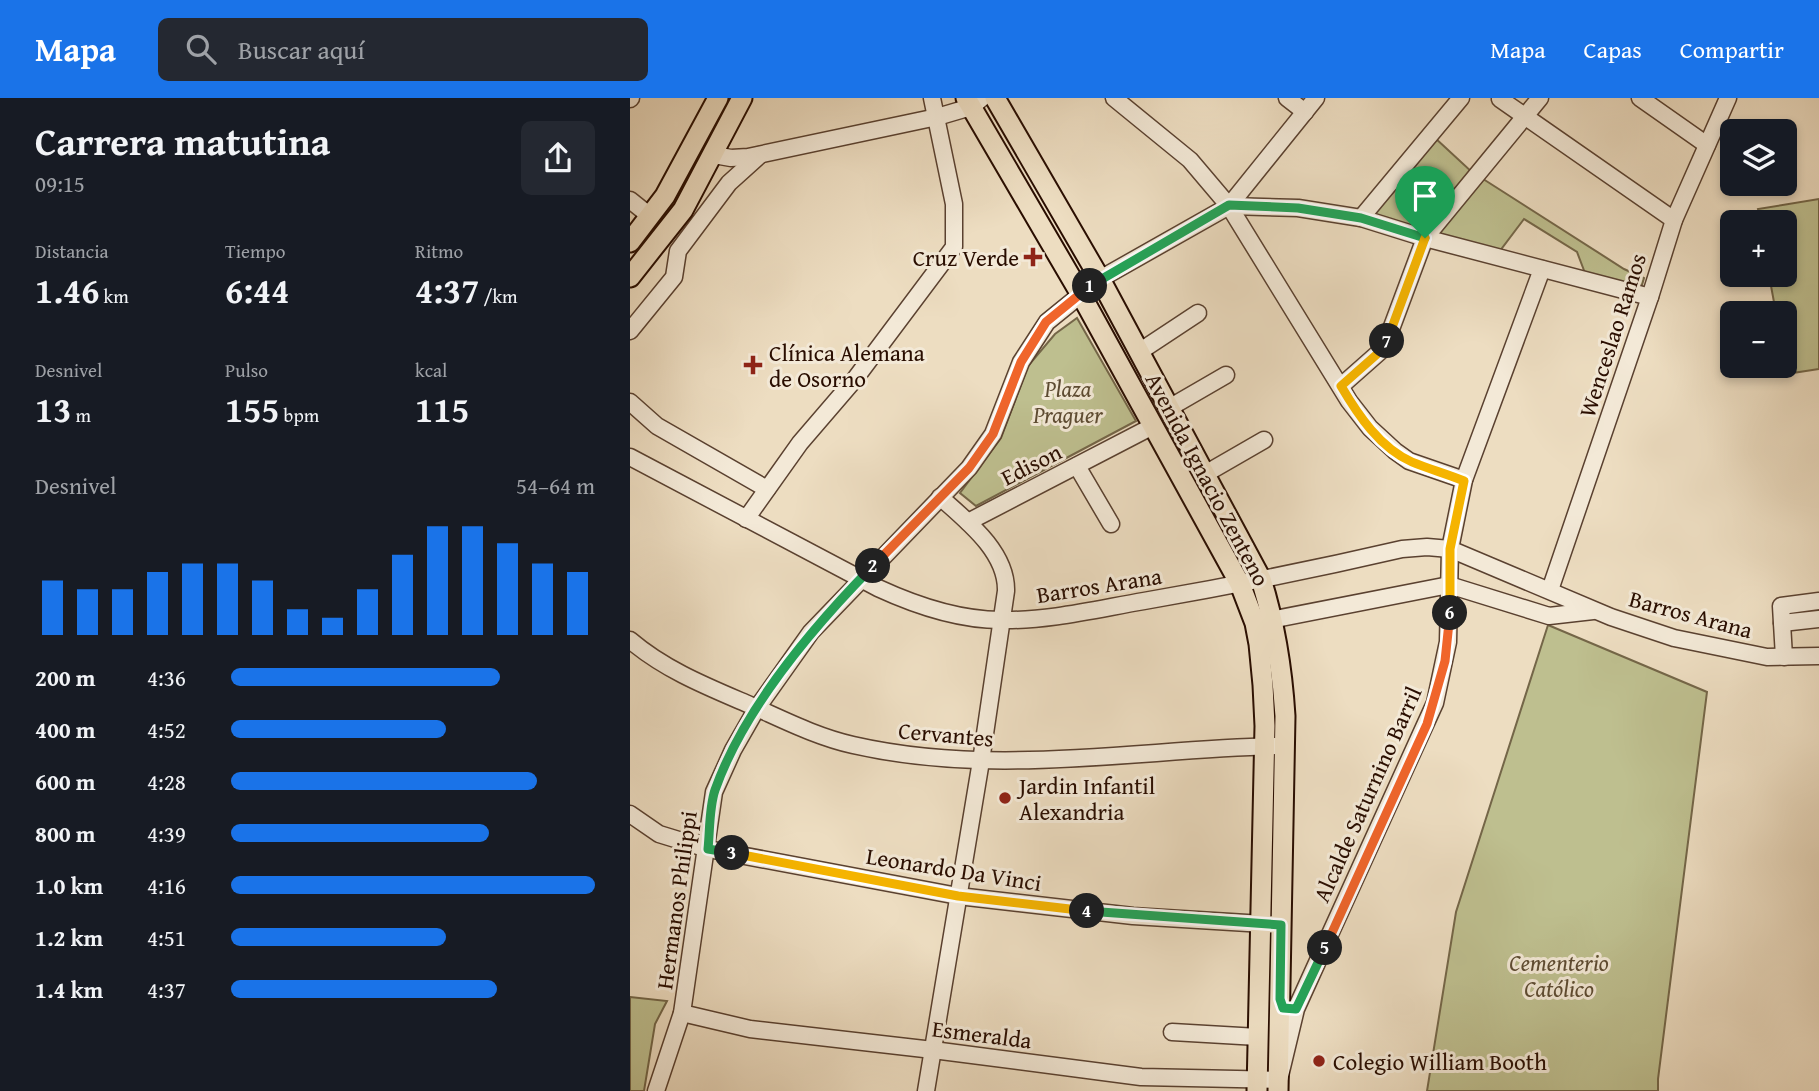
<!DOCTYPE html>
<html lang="es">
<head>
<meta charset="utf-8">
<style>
  :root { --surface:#171b24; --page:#242831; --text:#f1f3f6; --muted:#9ea1a6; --accent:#1a73e8 }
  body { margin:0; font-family:"Gentium Book Plus",serif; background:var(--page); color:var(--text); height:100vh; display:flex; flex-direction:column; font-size:26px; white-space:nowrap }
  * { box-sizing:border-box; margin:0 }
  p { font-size:23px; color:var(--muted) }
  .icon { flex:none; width:38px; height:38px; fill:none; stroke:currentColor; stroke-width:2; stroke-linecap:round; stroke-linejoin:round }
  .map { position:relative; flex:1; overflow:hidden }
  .side { display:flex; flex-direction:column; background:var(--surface); width:630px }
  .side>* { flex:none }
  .fabs { position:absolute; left:1090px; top:21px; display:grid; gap:14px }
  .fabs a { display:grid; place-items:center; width:77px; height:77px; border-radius:10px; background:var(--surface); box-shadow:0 4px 10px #0003; font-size:35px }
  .pin { position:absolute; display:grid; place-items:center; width:60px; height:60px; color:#fff; margin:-72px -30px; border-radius:50% 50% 50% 0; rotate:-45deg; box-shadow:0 0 7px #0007 }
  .pin .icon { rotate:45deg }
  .km { position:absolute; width:35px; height:35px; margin:-18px; border-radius:50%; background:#222; color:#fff; font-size:19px; line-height:35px; text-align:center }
  .round { display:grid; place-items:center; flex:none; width:74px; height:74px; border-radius:10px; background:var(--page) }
  .overview { display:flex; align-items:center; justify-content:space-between; height:119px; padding:0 35px }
  h1 { font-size:38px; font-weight:700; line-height:52px }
  .figures { display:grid; grid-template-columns:repeat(3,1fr); gap:10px; height:119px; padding:7px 35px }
  .figures div { display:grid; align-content:center }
  .figures b { font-size:35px; font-weight:700 }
  .figures small { font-size:19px; font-weight:400 }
  .figures p { font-size:19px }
  .chart { height:196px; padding:14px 35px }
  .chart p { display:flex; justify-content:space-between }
  .chart svg { width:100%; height:126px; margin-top:7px; stroke:var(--accent); stroke-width:6 }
  ul { padding:0 35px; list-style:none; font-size:23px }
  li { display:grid; grid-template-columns:112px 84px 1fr; align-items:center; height:52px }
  li i { height:18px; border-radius:9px; background:var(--accent) }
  header { display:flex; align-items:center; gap:42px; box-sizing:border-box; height:98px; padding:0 35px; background:var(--accent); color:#fff }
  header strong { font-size:33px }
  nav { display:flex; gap:38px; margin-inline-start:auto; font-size:24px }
  .search { width:490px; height:63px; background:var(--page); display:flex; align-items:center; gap:18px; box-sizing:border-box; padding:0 24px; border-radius:10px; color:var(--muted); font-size:26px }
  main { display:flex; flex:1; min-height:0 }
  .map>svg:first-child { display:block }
  .green { fill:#bebf8f; stroke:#746648; stroke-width:2 }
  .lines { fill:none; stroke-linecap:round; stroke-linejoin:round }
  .minor-casing { stroke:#5a4130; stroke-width:19 }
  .major-casing { stroke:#290d00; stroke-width:23 }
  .minor { stroke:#f3e9d7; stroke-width:16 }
  .major { stroke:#edddc1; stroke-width:19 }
  .split-1-casing { stroke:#fff; stroke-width:14 }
  .split-2-casing { stroke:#fff; stroke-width:14 }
  .split-3-casing { stroke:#fff; stroke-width:14 }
  .split-4-casing { stroke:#fff; stroke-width:14 }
  .split-5-casing { stroke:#fff; stroke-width:14 }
  .split-6-casing { stroke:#fff; stroke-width:14 }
  .split-7-casing { stroke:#fff; stroke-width:14 }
  .split-8-casing { stroke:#fff; stroke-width:14 }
  .split-1 { stroke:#22a559; stroke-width:9 }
  .split-2 { stroke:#f0652b; stroke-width:9 }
  .split-3 { stroke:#22a559; stroke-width:9 }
  .split-4 { stroke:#f5b400; stroke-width:9 }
  .split-5 { stroke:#22a559; stroke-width:9 }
  .split-6 { stroke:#f0652b; stroke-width:9 }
  .split-7 { stroke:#f5b400; stroke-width:9 }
  .split-8 { stroke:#f5b400; stroke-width:9 }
  .poi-dot { fill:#8f2418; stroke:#f3e9d7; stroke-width:2.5 }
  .labels { text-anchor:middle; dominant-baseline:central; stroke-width:6; stroke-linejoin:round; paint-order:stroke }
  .poi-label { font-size:23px; fill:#290d00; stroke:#f3e9d7; text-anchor:start }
  .street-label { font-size:23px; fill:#290d00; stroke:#f3e9d7 }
  .park-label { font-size:23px; font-style:italic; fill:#5d4b32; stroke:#f3e9d7 }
</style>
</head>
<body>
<header>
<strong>Mapa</strong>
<div class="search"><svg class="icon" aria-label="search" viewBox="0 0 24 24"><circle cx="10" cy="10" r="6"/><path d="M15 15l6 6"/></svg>Buscar aquí</div>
<nav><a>Mapa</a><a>Capas</a><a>Compartir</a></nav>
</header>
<main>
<section class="side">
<div class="overview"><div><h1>Carrera matutina</h1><p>09:15</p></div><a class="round"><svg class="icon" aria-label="share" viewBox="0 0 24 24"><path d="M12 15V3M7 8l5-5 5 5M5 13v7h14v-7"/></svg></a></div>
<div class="figures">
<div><p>Distancia</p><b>1.46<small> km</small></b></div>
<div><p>Tiempo</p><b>6:44</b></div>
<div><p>Ritmo</p><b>4:37<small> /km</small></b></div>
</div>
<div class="figures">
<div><p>Desnivel</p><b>13<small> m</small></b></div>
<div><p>Pulso</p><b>155<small> bpm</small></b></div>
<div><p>kcal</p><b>115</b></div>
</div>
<div class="chart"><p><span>Desnivel</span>54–64 m</p>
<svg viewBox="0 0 160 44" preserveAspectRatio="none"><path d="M5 44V25M15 44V28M25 44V28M35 44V22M45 44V19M55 44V19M65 44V25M75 44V35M85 44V38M95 44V28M105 44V16M115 44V6M125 44V6M135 44V12M145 44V19M155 44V22"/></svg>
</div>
<ul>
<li><b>200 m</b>4:36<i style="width:74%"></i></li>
<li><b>400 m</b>4:52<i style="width:59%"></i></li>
<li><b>600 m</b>4:28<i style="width:84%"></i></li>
<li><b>800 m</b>4:39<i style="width:71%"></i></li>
<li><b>1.0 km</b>4:16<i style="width:100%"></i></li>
<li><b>1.2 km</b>4:51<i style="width:59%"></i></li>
<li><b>1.4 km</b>4:37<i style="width:73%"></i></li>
</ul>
</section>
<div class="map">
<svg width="1189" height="993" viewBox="0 0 1189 993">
  <rect width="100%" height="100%" fill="#edddc1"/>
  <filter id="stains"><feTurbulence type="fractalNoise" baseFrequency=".00286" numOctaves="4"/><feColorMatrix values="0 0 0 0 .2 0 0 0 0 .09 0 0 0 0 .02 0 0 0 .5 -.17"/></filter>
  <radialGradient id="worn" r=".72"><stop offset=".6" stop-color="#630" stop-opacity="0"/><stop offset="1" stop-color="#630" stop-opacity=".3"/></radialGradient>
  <g class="green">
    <path d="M804 39 843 75 794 136 743 118Z"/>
    <path d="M850 79 994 171 1014 180 1012 187 1007 188 955 175 947 154 894 121 869 154 809 139 804 133Z"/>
    <path d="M1189 101V271L1156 276 1155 215H1146L1139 177H1155V124H1131L1128 111Z"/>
    <path d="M447 220 506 323 346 408 330 395 371 340 398 268 425 236Z"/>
    <path d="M918 527 1077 594 1028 981V993H797L826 814Z"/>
    <path d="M0 899 37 903 25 926 14 993H0Z"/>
  </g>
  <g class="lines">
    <g class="minor-casing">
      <g id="minor">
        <path d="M484 0 560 62 599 108 719 303 740 330 765 353 779 363 834 382"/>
        <path d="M657 0 675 14"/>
        <path d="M1010 0 1077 47"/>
        <path d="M0 1 1 0"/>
        <path d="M870 1 1044 122"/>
        <path d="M84 57 101 60 118 59 307 19 341 9 352 0"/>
        <path d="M0 102 20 118"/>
        <path d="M599 108 686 0"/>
        <path d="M731 120 831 0"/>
        <path d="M0 233 44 179 48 153 99 85 130 57"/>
        <path d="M509 254 568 215"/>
        <path d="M711 288 754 250 795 140 910 0"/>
        <path d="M0 304 27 328 137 391"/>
        <path d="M539 310 596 277"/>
        <path d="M0 359 248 490C287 508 328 522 371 522 419 523 467 511 514 503 601 488 686 471 772 451L797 449 820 451 981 519 1044 540 1137 559 1189 558"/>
        <path d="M447 368 481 426"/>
        <path d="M575 376 634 342"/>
        <path d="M116 421 170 345 225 281 324 149V106L302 0"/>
        <path d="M338 424 523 328"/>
        <path d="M920 492 1020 199 1044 122 1098 0"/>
        <path d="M630 524 819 487 919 518 963 513"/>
        <path d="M1152 525 1189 521"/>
        <path d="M0 542C35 572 78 589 120 607 154 622 187 639 223 647 363 679 504 652 645 648"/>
        <path d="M1154 559 1151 508 1189 503"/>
        <path d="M0 716 29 736 78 751 328 798 503 818 651 827"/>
        <path d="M52 915 120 931 303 952 511 979 649 982 666 911 805 605 818 544 820 451 834 382 912 171"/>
        <path d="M542 934 628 939"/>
        <path d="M26 993 52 915 84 694 103 652 127 610 181 534 339 370 363 336 391 264 417 224 470 181 599 108 668 110 731 120 795 140 1020 199"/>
        <path d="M296 993 351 663 376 493C377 454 337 423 310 399"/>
      </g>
    </g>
    <g class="major-casing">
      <g id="major">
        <path d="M336 0 450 195 610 486 625 525 629 546 633 587 635 628 627 993"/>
        <path d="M365 0 470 181 631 481C645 526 652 570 655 618L648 993"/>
        <path d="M0 144 35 98 88 0"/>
        <path d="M0 179 53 112 112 0"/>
      </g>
    </g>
    <use href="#minor" class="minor"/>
    <use href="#major" class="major"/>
  </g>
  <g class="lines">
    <g class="split-1-casing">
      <path id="split-1" d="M460 188 599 107 668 110 731 120 795 140"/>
    </g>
    <g class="split-2-casing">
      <path id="split-2" d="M243 468 339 370 363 336 391 264 416 224 460 188"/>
    </g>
    <g class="split-3-casing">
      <path id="split-3" d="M102 755 78 751C80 732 79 710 85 692 114 610 183 529 243 468"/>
    </g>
    <g class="split-4-casing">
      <path id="split-4" d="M102 755 328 798 457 813"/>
    </g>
    <g class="split-5-casing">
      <path id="split-5" d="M457 813 651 827 650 901 653 910 666 911 695 850"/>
    </g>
    <g class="split-6-casing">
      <path id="split-6" d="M695 850 797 626 815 563 820 515"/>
    </g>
    <g class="split-7-casing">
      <path id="split-7" d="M757 243 754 250 711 288C728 317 750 350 782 364 799 371 817 376 834 383L820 451V515"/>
    </g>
    <g class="split-8-casing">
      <path id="split-8" d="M757 243 795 140"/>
    </g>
    <use href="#split-1" class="split-1"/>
    <use href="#split-2" class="split-2"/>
    <use href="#split-3" class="split-3"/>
    <use href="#split-4" class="split-4"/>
    <use href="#split-5" class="split-5"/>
    <use href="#split-6" class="split-6"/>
    <use href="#split-7" class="split-7"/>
    <use href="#split-8" class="split-8"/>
  </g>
  <g class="poi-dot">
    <path d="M399.5 148.5h7v7h7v7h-7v7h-7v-7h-7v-7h7z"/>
    <path d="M119.5 256.5h7v7h7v7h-7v7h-7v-7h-7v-7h7z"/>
    <circle cx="375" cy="700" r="7"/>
    <circle cx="689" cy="963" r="7"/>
  </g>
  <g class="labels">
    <g class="poi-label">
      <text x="389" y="159" text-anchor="end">Cruz Verde</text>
      <text x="139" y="254">Clínica Alemana<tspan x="139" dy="26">de Osorno</tspan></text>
      <text x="389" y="687">Jardin Infantil<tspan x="389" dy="26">Alexandria</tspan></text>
      <text x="703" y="963">Colegio William Booth</text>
    </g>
    <g class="street-label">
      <text transform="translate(982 237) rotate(-72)">Wenceslao Ramos</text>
      <text transform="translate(401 366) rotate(-27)">Edison</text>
      <text transform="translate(578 381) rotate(62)">Avenida Ignacio Zenteno</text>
      <text transform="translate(469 487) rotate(-9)">Barros Arana</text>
      <text transform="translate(1061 516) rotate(15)">Barros Arana</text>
      <text transform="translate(316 636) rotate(5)">Cervantes</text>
      <text transform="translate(737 696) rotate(-66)">Alcalde Saturnino Barril</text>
      <text transform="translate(324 771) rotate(9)">Leonardo Da Vinci</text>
      <text transform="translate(46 802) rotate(-82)">Hermanos Philippi</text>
      <text transform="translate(352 936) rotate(7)">Esmeralda</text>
    </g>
    <g class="park-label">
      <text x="438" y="290">Plaza<tspan x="438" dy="26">Praguer</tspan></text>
      <text x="929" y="864">Cementerio<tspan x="929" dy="26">Católico</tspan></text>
    </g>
  </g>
  <rect width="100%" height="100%" filter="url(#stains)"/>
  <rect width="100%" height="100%" fill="url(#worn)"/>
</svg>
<div class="fabs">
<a><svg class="icon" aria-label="layers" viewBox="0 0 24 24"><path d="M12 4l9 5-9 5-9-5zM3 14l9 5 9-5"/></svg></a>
<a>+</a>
<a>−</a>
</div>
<div class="pin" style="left:795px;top:140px;background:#1e9e55"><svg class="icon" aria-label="arrive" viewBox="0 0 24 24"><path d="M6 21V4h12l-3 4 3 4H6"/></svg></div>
<b class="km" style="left:460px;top:188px">1</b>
<b class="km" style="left:243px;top:468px">2</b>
<b class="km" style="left:102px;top:755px">3</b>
<b class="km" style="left:457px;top:813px">4</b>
<b class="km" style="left:695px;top:850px">5</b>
<b class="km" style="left:820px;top:515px">6</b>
<b class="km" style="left:757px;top:243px">7</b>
</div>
</main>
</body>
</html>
